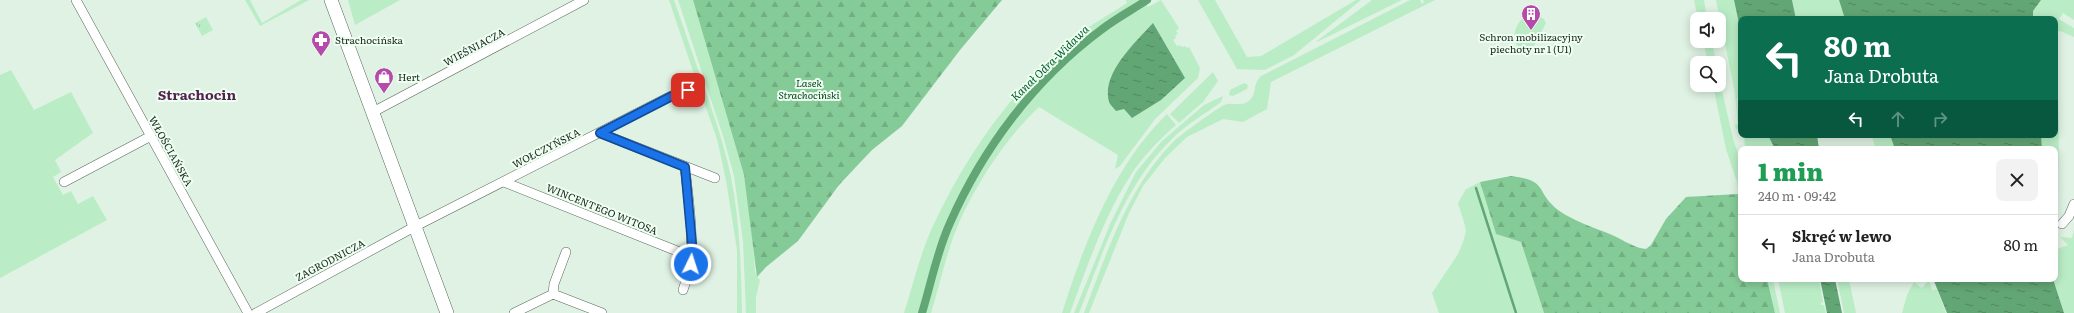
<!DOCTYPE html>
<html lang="pl">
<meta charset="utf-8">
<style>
:root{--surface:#fff;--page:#f2f2f2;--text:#222;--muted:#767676;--line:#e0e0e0}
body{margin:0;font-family:Literata,serif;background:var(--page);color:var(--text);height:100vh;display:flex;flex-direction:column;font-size:15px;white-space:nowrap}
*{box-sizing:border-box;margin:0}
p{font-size:13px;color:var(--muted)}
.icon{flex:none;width:22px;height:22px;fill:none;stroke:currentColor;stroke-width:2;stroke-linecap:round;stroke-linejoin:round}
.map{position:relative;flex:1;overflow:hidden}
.drawer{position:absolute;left:1738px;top:146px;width:320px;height:136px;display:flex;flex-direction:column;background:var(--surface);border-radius:8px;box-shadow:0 2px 10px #0003}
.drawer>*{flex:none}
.hud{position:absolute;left:1738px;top:16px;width:320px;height:122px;border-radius:8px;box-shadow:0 2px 10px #0003;background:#0b6e4f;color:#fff;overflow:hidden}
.buttons{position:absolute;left:1690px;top:12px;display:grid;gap:8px}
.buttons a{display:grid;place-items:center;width:36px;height:36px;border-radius:8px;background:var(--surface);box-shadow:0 2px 10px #0003;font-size:20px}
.pin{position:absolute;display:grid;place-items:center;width:34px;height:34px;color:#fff;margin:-17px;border-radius:8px;box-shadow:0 2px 6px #0006}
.me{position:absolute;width:44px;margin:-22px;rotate:4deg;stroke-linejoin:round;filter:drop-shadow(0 0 3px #0008)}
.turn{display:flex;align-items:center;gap:14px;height:84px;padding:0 20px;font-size:18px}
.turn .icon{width:52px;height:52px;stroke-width:2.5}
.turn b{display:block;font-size:28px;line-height:34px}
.lanes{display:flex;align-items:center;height:38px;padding:0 20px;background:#0003;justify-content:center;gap:20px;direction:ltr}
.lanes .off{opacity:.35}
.round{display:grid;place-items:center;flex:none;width:42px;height:42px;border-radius:8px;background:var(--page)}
.overview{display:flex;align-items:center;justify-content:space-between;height:68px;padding:0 20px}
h1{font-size:24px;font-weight:800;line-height:30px;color:#1e9e55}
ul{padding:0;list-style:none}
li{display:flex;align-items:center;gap:12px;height:60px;padding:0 20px;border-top:1px solid var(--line)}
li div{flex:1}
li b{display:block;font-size:15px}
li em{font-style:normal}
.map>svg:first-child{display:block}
</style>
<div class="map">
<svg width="2074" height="313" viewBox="0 0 2074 313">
<defs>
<pattern id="forest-firs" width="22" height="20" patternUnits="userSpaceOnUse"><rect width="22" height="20" fill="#85cb97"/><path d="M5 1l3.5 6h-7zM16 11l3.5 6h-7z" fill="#72ae82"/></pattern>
<pattern id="park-tufts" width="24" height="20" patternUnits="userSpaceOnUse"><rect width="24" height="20" fill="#baedc6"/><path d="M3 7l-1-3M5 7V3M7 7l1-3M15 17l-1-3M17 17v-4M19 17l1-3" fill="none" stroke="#9fcbaa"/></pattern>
<pattern id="water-ripples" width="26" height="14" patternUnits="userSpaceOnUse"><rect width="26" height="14" fill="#62a675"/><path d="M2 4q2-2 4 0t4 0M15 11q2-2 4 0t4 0" fill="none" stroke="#50875f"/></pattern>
</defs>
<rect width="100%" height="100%" fill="#dff2e3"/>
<!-- grass -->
<path fill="#baedc6" d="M245,0H250L262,23L301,0H309L260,26Z
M348,0H400L355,25Z
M669,0H674L700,75L695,77Z
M678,0H693L744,175L752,232L755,271L757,277L760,280L756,297V313H746L743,241L734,176L723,136Z
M1126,0H1144L1148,7L1161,0L1179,28L1176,31L1178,33L1175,36L1176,38L1173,40L1177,46L1179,45L1182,47L1185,46L1187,48L1189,47L1200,68L1198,78L1155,119L1120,166L1115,169L1118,155L1039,107C1008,136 982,175 963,214C948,244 941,281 931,313H904C913,285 920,254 933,226C965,157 1012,89 1071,40C1088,26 1109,15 1127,3Z
M1198,0H1215L1247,57L1261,56L1356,0H1361L1294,55L1265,70L1237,69Z
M1372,0H1402L1317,42V41Z
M1410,0H1420L1422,4L1424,2L1423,0H1435L1271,82L1267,109L1243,122L1223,119L1187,137L1165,158L1143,186L1129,213L1089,313H1084C1107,252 1128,187 1175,140C1182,134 1216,109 1224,105C1233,101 1241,108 1250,100C1257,93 1252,85 1261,76Z
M1694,0H1704L1707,19H1698Z
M1716,0H1734L1741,33V98H1737L1739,128L1736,129L1735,125L1738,124L1735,93Z
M1792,0H1839L1845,19H1796Z
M2041,0H2074V20L2063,13L2059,19L2074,28V37L2060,31H2055V19H2033V11Z
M1533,13L1544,19L1546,23L1530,53C1525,51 1518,48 1515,42C1511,32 1521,14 1533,13Z
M1703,41H1712L1716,63H1708Z
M2055,41L2059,126L2058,211L2055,212V149H2042L2041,135H2055Z
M11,70L34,110L71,92L93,133L55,160L61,172L53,177L63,195L71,191L78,204L93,196L107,220L0,278V75Z
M1213,72L1218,81L1203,102L1179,123L1170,114Z
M701,77C712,110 724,143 731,177C740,222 741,267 742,313H737V250L726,180L717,139L696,80Z
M1719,77L1733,139L1741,162V196L1738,194L1737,182L1726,149L1713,85H1719Z
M1244,83L1248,85L1247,89L1233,96L1229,95L1230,90Z
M1223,96L1221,102C1205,114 1185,125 1171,140C1123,187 1103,253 1079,313H1074L1111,222L1136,172L1162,141L1204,105Z
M1167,114L1176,125C1159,140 1141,158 1129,178C1104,217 1086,269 1070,313H1062C1084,244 1114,165 1167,114Z
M1744,135H1768L1775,149H1745Z
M1871,135H1890L1895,149H1876Z
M1480,182L1496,234L1521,242L1544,313H1439L1432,293L1458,254L1463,242L1466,231L1464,222L1458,203L1466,189Z
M2074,230V313H2064L2053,279H2055V250L2068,245L2060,237L2072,238Z
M1767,279H1773L1780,313H1775Z
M1778,279H1819L1823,302L1821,303V305H1824L1826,313H1785Z
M1837,279H1849L1856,313H1844Z
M1929,280L1932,290L1937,289L1946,313H1902L1907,295L1914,282L1922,288Z"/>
<!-- forest -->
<path fill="url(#forest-firs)" d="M693,0H1002L960,50L902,126L872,150L854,169L839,185L798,241L766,267L757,277L744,175Z
M1511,176C1550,181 1534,191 1558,210C1575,222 1593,227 1612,235C1621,239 1630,245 1640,248L1646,249L1651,245L1666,219L1686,197L1738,194L1741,196V279H1767L1775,313H1544L1521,242L1496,234L1480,182Z"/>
<!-- park -->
<path fill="url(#park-tufts)" d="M206,17L213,30L202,36L195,23Z"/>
<!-- water -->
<path fill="url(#water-ripples)" d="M1734,0H1792L1796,19H1741V33Z
M1839,0H2041L2033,11V19H1845Z
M1153,23L1185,78L1161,100L1132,118L1124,109L1116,111C1114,108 1110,105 1109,102C1101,73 1136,42 1153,23Z
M1768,135H1817L1819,149H1775Z
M1890,135H2041L2042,149H1895Z
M1820,279H1835L1842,313H1827Z
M1936,279H2053L2064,313H1947L1934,281Z"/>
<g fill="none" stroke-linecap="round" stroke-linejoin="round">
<!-- stream -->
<path stroke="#62a675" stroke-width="2.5" d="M1476,188L1516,313"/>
<!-- canal -->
<path stroke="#62a675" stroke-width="8" d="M922,313C931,284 937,251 950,223C983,148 1035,79 1101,30C1115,19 1132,10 1147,0"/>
<defs>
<path id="street" d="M76,0L248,313
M373,112L584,0
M600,133L715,178
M64,182L151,136
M504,182L677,251L692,255
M2062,224L2069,216L2074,204
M566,252L554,284L553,294L602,313
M683,290C698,250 689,209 685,167
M256,313L414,227L671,96L688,89
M514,313L553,294"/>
<path id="secondary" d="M331,0L447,313"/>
</defs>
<!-- street casing -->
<use href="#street" stroke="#59695d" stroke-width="10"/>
<!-- secondary casing -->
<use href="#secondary" stroke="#59695d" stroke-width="14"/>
<!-- street -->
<use href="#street" stroke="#fff" stroke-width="9"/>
<!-- secondary -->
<use href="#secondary" stroke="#fff" stroke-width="13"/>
</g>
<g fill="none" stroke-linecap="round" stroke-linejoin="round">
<defs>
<path id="route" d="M688,90L672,96L600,133L685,167L692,244L691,264"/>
</defs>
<!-- route casing -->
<use href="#route" stroke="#114b97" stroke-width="10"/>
<!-- route -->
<use href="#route" stroke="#1a73e8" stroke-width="7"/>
</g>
<!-- icons -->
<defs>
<symbol id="building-pin" viewBox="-11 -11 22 30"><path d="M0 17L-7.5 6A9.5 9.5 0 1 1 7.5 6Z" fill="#b64aab" stroke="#edfff0"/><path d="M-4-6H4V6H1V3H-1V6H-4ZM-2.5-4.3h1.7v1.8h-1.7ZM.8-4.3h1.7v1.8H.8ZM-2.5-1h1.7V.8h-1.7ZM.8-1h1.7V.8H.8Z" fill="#fff"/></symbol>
<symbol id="pharmacy-pin" viewBox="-11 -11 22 30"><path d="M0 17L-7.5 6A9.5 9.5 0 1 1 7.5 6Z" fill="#b64aab" stroke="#edfff0"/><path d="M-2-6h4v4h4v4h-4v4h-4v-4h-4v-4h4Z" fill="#fff"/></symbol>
<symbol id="shop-pin" viewBox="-11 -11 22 30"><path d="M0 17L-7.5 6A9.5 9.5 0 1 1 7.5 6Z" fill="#b64aab" stroke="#edfff0"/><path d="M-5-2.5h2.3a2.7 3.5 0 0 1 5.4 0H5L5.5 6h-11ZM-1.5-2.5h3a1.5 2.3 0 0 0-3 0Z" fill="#fff"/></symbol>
</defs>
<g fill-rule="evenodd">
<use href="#building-pin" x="1520" y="3" width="22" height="30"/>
<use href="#pharmacy-pin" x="310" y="29" width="22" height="30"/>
<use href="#shop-pin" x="373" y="66" width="22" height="30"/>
</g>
<g text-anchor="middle" stroke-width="4" stroke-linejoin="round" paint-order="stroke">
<!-- poi labels -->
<g font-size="10" fill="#1b211c" stroke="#edfff0" text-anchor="start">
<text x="1531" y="41" text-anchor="middle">Schron mobilizacyjny<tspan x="1531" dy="12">piechoty nr 1 (U1)</tspan></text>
<text x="335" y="44">Strachocińska</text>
<text x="398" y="81">Hert</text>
</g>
<!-- street labels -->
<g font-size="10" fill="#1b211c" stroke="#edfff0">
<text transform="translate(474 47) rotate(-28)" y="4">WIEŚNIACZA</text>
<text transform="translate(546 148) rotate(-27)" y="4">WOŁCZYŃSKA</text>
<text transform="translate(171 151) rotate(61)" y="4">WŁOŚCIAŃSKA</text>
<text transform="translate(602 209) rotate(22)" y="4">WINCENTEGO WITOSA</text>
<text transform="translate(330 260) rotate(-28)" y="4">ZAGRODNICZA</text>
</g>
<!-- park labels -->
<g font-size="10" font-style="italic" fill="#003717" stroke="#edfff0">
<text x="809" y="87">Lasek<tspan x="809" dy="12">Strachociński</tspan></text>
</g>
<!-- water labels -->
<g font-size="11" font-style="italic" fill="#055a2b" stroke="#edfff0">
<text transform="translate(1050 63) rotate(-44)" y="4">Kanał Odra-Widawa</text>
</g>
<!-- district labels -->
<g font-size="14" font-weight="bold" fill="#552250" stroke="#edfff0">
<text x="197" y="100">Strachocin</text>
</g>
</g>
</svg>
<div class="buttons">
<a><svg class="icon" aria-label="sound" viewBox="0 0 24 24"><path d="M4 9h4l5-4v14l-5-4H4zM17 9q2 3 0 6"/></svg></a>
<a><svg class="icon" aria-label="search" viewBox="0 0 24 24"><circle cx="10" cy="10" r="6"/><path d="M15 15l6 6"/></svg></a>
</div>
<div class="pin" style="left:688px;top:90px;background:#d93025"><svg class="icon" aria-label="arrive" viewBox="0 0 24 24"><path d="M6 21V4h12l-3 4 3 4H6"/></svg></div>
<svg class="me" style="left:691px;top:264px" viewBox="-20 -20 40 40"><circle r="17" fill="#1a73e8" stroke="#fff" stroke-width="3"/><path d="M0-11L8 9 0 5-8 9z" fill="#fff"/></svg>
<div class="hud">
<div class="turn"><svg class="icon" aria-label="left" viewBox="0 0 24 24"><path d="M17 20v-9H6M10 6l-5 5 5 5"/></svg><div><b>80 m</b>Jana Drobuta</div></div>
<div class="lanes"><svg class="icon" aria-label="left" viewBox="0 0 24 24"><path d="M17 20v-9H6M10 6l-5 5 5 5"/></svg><svg class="icon off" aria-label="ahead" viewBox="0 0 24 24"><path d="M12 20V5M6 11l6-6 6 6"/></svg><svg class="icon off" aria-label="right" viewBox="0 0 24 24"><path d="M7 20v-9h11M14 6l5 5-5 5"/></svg></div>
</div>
<section class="drawer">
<div class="overview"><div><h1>1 min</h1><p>240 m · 09:42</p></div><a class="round"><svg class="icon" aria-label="close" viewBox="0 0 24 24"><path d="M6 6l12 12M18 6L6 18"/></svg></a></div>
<ul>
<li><svg class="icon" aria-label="left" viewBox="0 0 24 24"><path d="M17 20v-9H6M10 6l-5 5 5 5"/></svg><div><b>Skręć w lewo</b><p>Jana Drobuta</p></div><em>80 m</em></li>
</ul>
</section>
</div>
